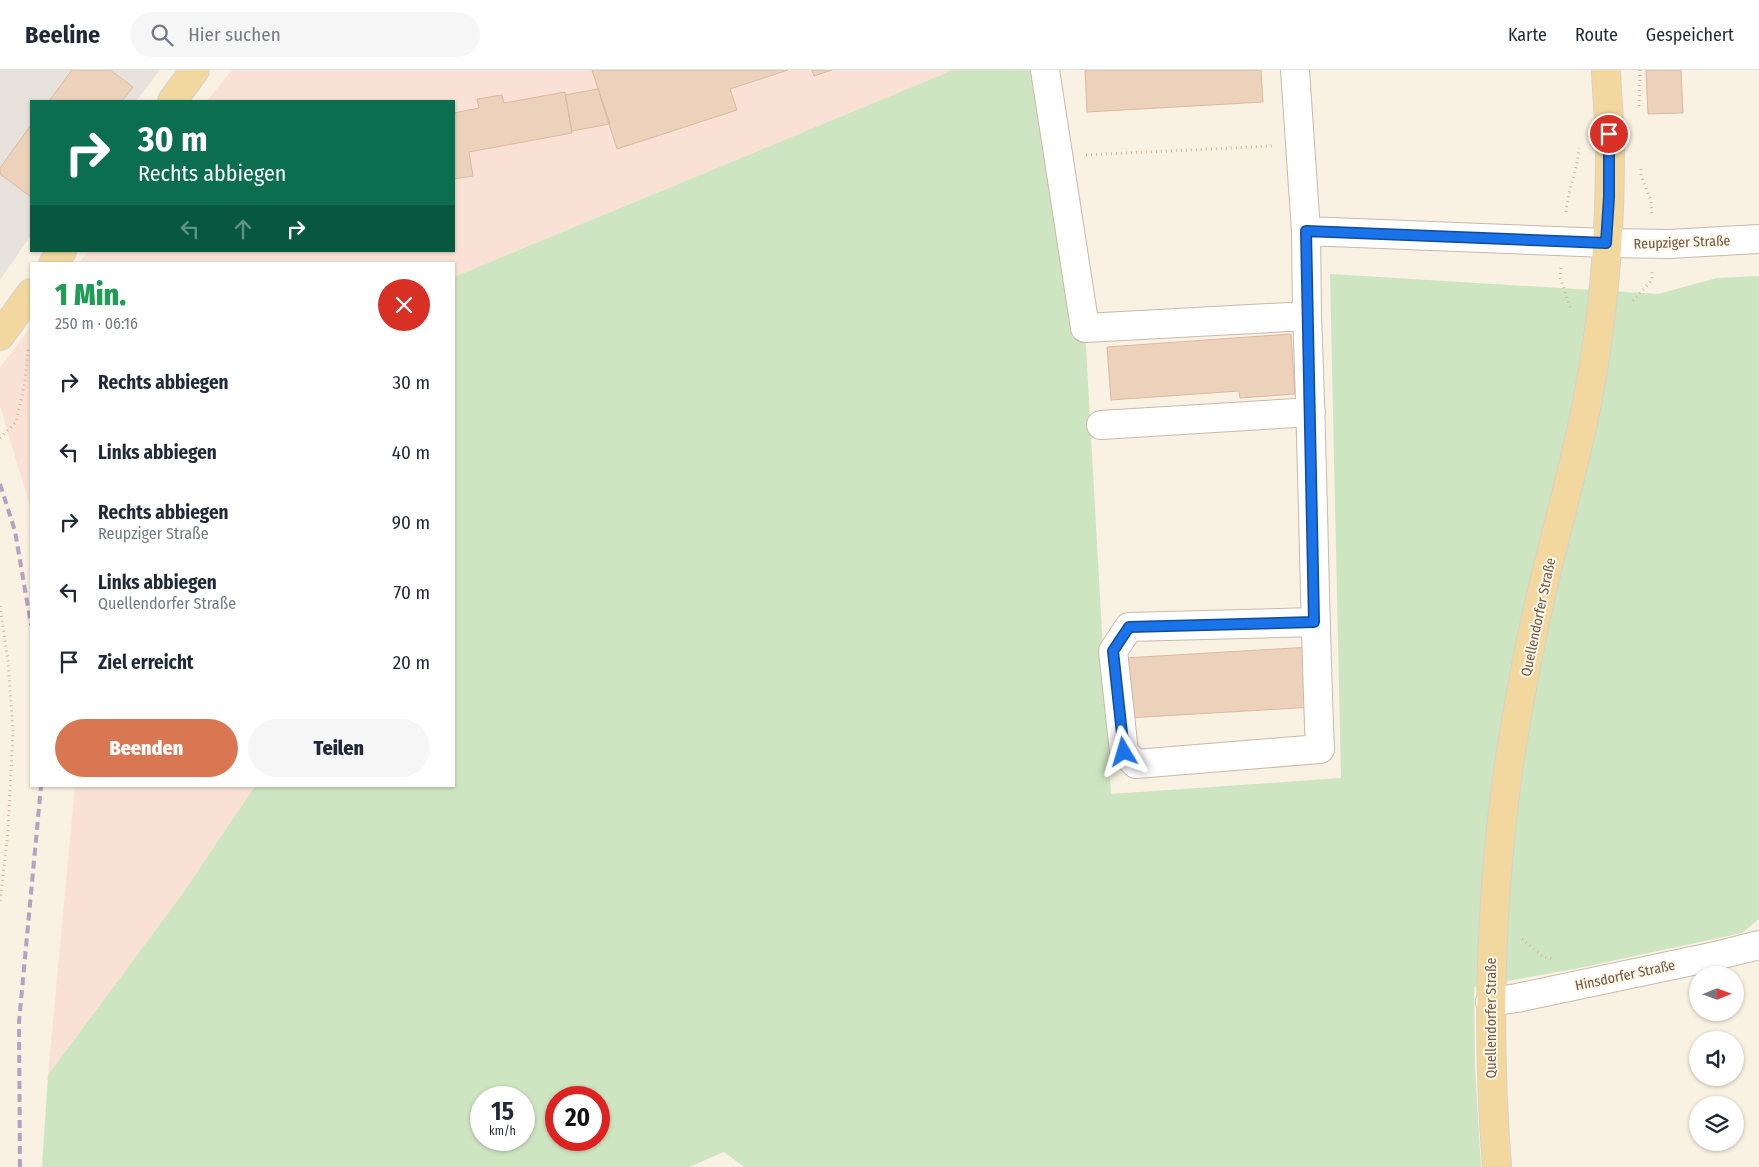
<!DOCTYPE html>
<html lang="de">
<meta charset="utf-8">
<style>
:root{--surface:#fff;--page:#f6f6f7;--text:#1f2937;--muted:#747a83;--line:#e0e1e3;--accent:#d87751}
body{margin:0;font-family:"Fira Sans Condensed",sans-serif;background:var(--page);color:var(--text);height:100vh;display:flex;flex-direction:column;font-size:19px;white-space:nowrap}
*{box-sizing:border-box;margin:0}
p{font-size:16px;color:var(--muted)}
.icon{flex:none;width:28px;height:28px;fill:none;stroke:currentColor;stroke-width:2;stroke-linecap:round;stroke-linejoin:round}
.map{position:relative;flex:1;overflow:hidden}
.drawer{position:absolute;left:30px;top:192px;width:425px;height:525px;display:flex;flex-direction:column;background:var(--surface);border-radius:0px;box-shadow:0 1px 4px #0004}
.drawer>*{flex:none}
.guide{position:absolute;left:30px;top:30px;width:425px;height:152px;border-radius:0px;box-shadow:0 1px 4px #0004;background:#0b6e4f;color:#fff;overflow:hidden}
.needle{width:32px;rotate:89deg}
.buttons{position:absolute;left:1689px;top:896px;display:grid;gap:10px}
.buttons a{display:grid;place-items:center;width:55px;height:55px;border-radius:50%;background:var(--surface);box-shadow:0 1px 4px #0004;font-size:25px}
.speed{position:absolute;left:470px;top:1016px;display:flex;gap:10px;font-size:25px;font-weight:700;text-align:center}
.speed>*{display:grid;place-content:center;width:65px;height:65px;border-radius:50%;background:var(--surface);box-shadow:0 1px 4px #0004;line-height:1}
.speed small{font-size:12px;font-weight:400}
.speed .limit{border:8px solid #d22;background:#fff;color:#111}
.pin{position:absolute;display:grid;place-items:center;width:42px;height:42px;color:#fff;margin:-21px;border:2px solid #fff;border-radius:50%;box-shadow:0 1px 5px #0007}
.me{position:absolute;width:55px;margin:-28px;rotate:353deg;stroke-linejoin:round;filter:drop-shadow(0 0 4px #0008)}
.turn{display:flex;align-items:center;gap:18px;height:105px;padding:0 25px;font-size:22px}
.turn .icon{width:65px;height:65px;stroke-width:2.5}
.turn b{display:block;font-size:35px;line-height:42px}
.lanes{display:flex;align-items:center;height:48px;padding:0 25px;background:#0003;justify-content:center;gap:25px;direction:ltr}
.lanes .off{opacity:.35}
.round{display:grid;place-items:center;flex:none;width:52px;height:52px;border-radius:26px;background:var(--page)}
.head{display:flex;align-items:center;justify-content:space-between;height:85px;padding:0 25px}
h1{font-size:30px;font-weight:800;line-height:38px;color:#1e9e55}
.primary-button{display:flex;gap:10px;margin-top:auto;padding:10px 25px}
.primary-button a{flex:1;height:58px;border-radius:30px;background:var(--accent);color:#fff;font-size:20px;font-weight:800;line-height:58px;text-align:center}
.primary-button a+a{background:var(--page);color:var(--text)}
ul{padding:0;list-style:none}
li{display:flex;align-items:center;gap:15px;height:70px;padding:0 25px}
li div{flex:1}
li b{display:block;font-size:19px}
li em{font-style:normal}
header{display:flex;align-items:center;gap:30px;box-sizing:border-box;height:70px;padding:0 25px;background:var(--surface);border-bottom:1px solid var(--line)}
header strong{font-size:24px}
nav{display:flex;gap:28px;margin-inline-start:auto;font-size:18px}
.search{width:350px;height:45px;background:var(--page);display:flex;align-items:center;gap:12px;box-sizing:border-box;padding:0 18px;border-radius:28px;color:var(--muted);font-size:19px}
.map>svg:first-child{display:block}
</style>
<header>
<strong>Beeline</strong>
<div class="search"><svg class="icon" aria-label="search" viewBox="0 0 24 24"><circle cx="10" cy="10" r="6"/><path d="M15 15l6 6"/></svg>Hier suchen</div>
<nav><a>Karte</a><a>Route</a><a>Gespeichert</a></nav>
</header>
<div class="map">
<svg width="1759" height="1097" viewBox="0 0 1759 1097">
<rect width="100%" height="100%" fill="#f9f1e1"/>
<!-- commercial -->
<path fill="#f9e2d5" d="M232,0H953L454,207V194H78L88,181H454V31H207Z
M31,256V440L0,336V298Z
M75,716H255L183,823L48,1005Z"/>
<!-- industrial -->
<path fill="#e8e2dc" d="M0,0H160L136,31H31V165L0,210Z"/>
<!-- green -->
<path fill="#cee5c1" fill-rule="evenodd" d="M953,0H1045L1085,258L1111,724L1341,708L1330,204L1658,224L1717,208L1759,206V849L1742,863L1574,899L1474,917L1475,997L1481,1097H744L724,1082L689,1097H42L48,1005L183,823L255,716H454V207ZM481,1028H524V1070H481ZM556,1028H599V1070H556Z"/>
<!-- building -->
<path fill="#ecd1bb" stroke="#dcb99e" d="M72,0H110L133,17L122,31H49Z
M592,0H788L730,19L737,40L617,79Z
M812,0H832L814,6Z
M1085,0H1261L1263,32L1087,42Z
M1646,0H1681L1683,43L1648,44Z
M598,19L610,54L572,61L565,25Z
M565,22L572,63L469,82L473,106L454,109V43L479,38L477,29L502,25L504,33Z
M31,55V127L0,104V98Z
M1291,264L1295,324L1240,328L1239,321L1111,330L1107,277Z
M1311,577L1314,637L1127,648L1124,588Z"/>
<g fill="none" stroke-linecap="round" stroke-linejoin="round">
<defs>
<path id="minor" d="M1045,0L1085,258L1307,246L1306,161L1295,0
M1306,161L1606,173L1669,174L1759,169
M1307,246C1313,391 1314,535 1320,679L1136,694L1124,682L1113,581L1129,557L1314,552
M1101,355L1311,342
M1490,932L1517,928L1711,887L1759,875"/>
<path id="major" d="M172,31L195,0
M53,194L62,181
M0,266L31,223
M1497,1097C1486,956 1490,821 1511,681C1521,620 1532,560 1547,500C1563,434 1582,368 1593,300C1605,229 1610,155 1610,83C1610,56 1607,28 1606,0"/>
</defs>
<!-- minor casing -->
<use href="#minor" stroke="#c8b9aa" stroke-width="30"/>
<!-- major casing -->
<use href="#major" stroke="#d6d1cd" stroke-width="30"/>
<!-- path -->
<path stroke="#d0b59f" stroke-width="3" stroke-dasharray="1 4" stroke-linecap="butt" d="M1639,36L1640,0
M1086,85L1272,76
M1641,99V105L1651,131L1652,146
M1566,142C1568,120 1577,101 1579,78
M1561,198L1560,207L1571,240
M1633,231L1652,210V202
M0,368L16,352L25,312L28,279
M0,536L8,591L13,660L8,761L0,831
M1522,869L1543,887L1554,889"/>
<!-- minor -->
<use href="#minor" stroke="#fff" stroke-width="28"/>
<!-- major -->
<use href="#major" stroke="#f2d89f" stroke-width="28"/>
<!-- rail -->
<path stroke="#b4a2c0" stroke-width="4" stroke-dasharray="8 5" stroke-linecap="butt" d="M0,414L15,461L31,555
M20,1097L19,952L41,716"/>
</g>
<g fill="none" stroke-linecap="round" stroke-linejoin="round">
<defs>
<path id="route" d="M1124,682L1113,581L1129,557L1314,552L1306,161L1606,173L1609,127V64"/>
</defs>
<!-- route casing -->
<use href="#route" stroke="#114b97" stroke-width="12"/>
<!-- route -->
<use href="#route" stroke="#1a73e8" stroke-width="9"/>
</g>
<g text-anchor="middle" stroke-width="4" stroke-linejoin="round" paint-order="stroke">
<!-- street labels -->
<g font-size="14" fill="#6d594b" stroke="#fdf5e6">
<text transform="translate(1682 172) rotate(-2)" y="5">Reupziger Straße</text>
<text transform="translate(1538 547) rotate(-78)" y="5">Quellendorfer Straße</text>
<text transform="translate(1625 905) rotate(-12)" y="5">Hinsdorfer Straße</text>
<text transform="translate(1491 948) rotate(-90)" y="5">Quellendorfer Straße</text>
</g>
</g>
</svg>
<div class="buttons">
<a><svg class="needle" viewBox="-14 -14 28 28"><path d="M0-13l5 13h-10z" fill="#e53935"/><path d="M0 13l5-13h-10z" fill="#747a83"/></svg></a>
<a><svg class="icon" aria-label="sound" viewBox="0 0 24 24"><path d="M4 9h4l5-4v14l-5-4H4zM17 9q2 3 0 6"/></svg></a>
<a><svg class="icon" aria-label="layers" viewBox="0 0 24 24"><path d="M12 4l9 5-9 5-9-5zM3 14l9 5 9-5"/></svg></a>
</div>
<div class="speed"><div>15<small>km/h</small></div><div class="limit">20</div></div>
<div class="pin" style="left:1609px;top:64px;background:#d93025"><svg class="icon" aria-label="arrive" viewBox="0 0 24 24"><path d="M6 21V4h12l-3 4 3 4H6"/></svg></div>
<svg class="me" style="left:1124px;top:682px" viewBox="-20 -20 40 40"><path d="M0-17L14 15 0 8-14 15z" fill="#1a73e8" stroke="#fff" stroke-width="4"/></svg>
<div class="guide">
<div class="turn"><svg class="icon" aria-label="right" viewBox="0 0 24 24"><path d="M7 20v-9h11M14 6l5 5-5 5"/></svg><div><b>30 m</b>Rechts abbiegen</div></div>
<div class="lanes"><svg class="icon off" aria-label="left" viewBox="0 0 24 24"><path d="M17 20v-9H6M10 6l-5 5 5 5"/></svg><svg class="icon off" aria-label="ahead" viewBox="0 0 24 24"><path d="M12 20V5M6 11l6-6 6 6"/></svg><svg class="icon" aria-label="right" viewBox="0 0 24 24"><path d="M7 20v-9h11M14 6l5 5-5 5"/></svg></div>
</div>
<section class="drawer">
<div class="head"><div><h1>1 Min.</h1><p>250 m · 06:16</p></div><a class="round" style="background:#d93025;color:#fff"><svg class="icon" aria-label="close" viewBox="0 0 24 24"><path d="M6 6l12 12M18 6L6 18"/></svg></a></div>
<ul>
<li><svg class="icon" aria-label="right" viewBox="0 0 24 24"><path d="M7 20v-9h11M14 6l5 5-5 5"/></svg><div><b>Rechts abbiegen</b></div><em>30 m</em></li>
<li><svg class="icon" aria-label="left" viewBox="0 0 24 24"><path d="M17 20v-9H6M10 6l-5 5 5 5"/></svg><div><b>Links abbiegen</b></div><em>40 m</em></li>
<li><svg class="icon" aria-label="right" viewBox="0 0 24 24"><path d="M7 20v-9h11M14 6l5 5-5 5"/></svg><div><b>Rechts abbiegen</b><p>Reupziger Straße</p></div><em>90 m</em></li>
<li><svg class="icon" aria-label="left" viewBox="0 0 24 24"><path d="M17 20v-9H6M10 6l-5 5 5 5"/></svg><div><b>Links abbiegen</b><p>Quellendorfer Straße</p></div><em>70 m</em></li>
<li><svg class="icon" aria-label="arrive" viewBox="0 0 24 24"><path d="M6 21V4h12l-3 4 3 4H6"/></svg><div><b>Ziel erreicht</b></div><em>20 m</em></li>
</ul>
<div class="primary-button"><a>Beenden</a><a>Teilen</a></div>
</section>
</div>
